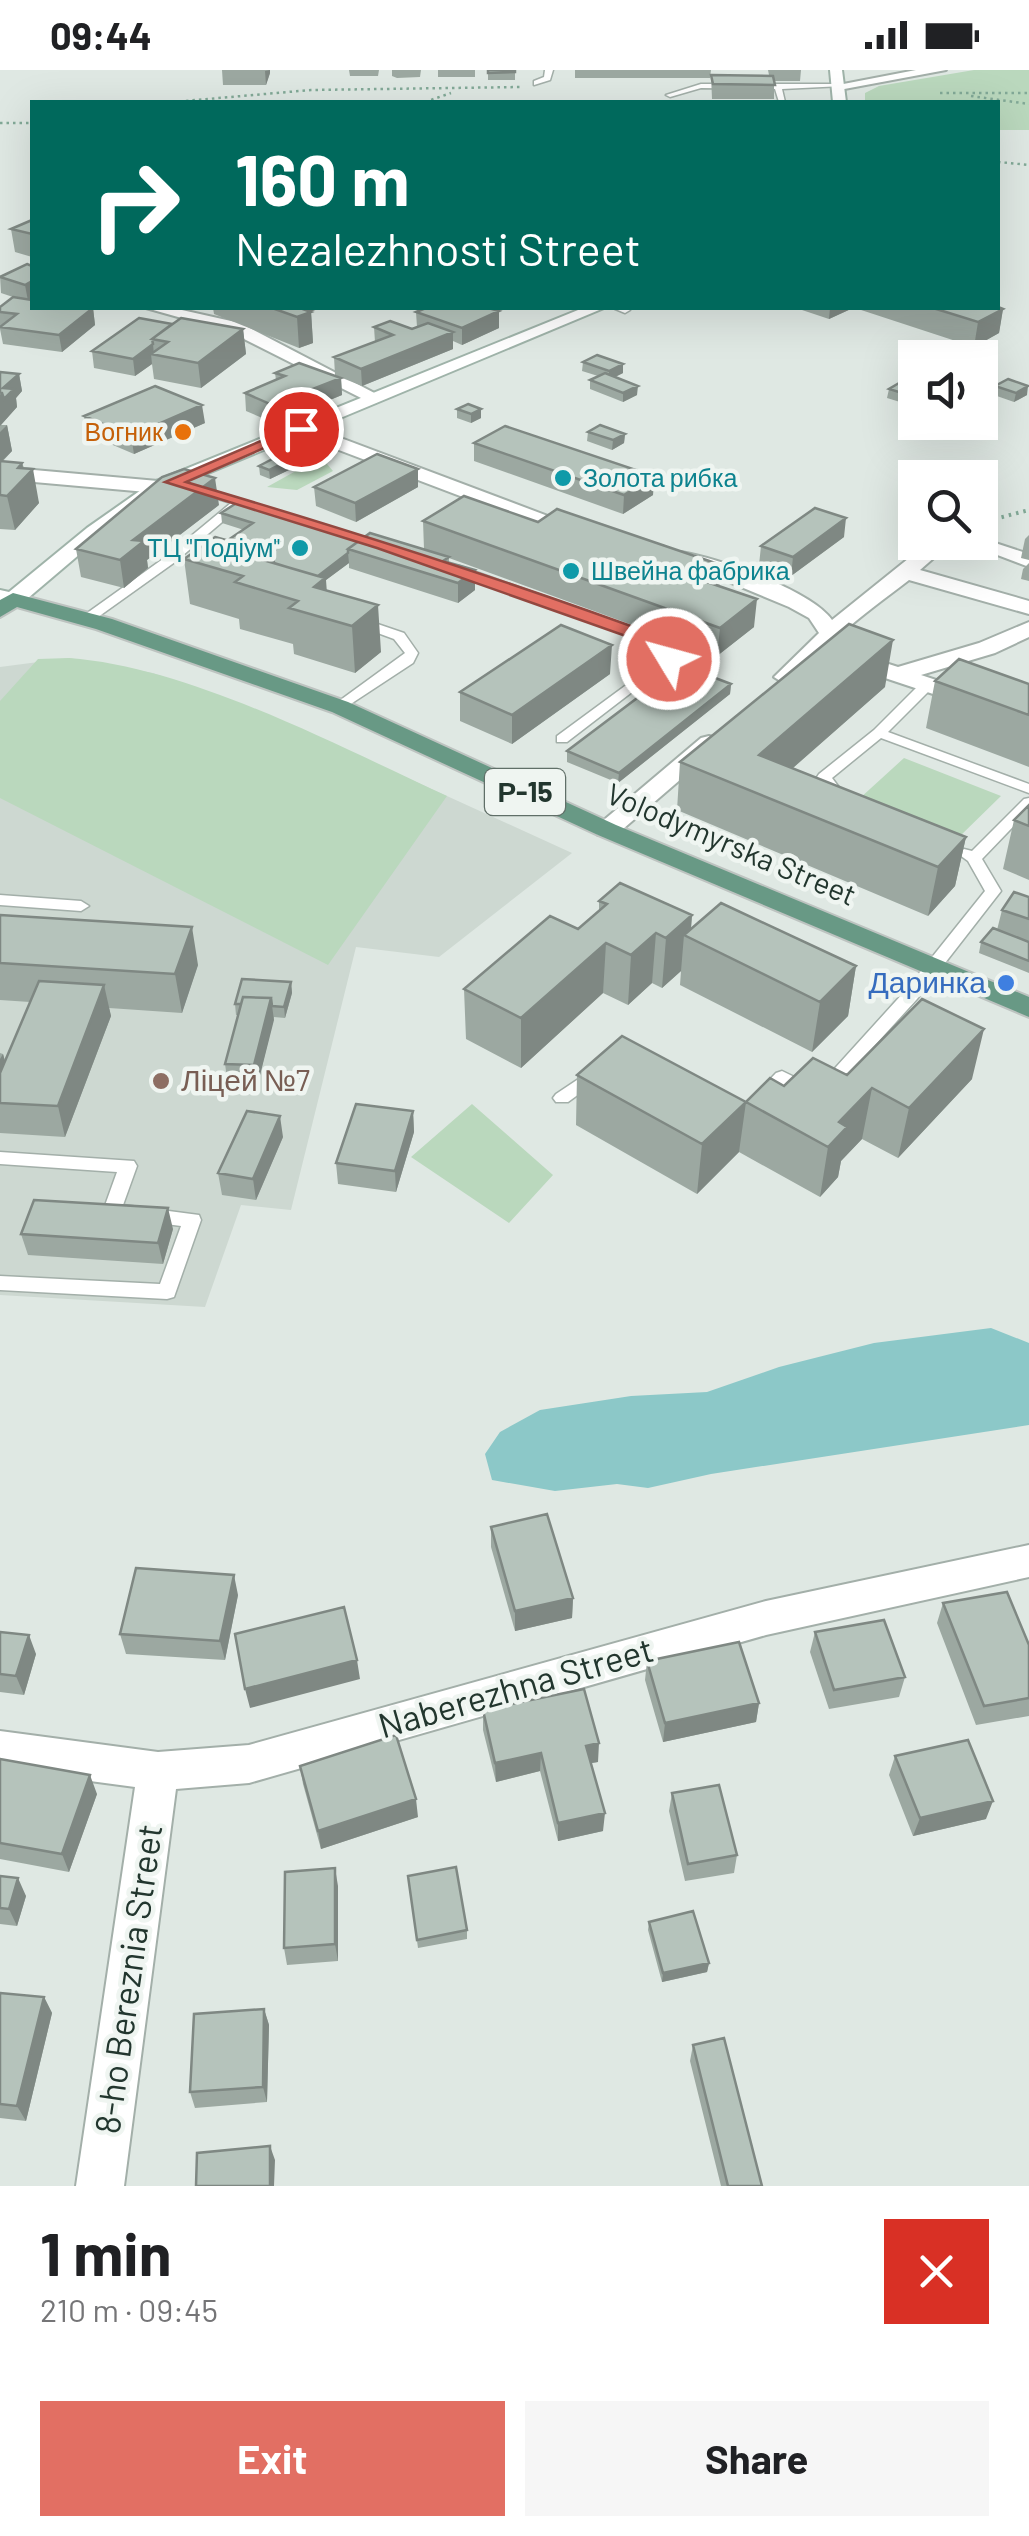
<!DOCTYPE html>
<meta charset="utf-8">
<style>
:root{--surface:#fff;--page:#f6f6f6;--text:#202124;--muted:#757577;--accent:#e26f63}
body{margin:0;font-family:Barlow,sans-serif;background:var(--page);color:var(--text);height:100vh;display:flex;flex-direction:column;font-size:38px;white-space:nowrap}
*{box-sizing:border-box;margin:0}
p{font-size:32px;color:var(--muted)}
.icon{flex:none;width:55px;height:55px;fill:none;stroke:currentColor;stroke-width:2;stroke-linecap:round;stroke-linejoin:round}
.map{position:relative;height:2116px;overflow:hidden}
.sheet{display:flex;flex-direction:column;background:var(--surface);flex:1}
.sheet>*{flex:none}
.guide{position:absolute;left:30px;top:30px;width:970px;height:210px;border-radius:0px;box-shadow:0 10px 40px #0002;background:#00695c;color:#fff;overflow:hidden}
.tools{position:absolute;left:898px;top:270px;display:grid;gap:20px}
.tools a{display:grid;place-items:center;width:100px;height:100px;border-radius:0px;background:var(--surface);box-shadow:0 10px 40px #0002;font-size:50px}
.pin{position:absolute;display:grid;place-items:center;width:85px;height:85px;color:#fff;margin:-42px;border:5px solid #fff;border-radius:50%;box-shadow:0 2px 10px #0007}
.me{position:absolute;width:110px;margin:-55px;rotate:307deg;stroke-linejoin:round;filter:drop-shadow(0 0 8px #0008)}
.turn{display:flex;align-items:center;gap:35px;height:210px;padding:0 40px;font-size:45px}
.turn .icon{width:130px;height:130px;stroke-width:2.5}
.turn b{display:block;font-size:70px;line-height:85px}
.round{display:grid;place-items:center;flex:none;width:105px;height:105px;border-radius:0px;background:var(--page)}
.head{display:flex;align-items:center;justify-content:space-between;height:170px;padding:0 40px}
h1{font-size:60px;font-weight:700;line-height:75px}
.action{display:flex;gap:20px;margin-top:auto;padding:20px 40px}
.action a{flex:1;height:115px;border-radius:0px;background:var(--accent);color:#fff;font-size:40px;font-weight:700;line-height:115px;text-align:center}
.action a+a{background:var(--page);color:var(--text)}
.status{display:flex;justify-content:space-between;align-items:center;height:70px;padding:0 50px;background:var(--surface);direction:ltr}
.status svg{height:28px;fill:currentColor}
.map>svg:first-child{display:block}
</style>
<div class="status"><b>09:44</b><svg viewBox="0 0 49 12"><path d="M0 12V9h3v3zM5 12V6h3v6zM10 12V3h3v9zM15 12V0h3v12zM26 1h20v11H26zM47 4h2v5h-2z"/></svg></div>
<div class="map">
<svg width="1029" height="2116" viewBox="0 0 1029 2116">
<rect width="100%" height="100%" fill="#dfe8e3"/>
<!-- built -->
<path fill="#cdd8d1" d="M69,588L153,603L278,649L572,783L439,887L356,877L291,1140L241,1135L205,1237L0,1225V597Z"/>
<!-- green -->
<path fill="#bad8bd" d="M974,0H1029V60H998V32H865V23L879,16Z
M321,387L333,401L297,420L267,417Z
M69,588C190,597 336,675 447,726L328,895L0,728V631L38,589Z
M904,688L1001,726L957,769L859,729Z
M472,1034L553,1105L509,1153L411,1087Z"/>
<!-- water -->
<path fill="#8cc8c8" d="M991,1258L1029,1273V1355L711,1404L648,1418L617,1414L555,1421L492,1410L485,1384L500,1362L540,1340L631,1326L707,1322L779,1297L874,1273Z"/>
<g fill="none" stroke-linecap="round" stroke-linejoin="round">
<defs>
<path id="service" d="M545,0H553L550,10L534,15V11L544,7Z
M701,14H839L843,16L782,19L785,32H779L775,19L701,18L670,27L666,25Z
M613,238H627L630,240L625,243Z
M197,416L360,466L350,468L241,436L175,492L91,552H83V546L167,486L231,433L193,421L191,419Z
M451,496H459L668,570L675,579V589L567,672H557V666L663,588V580L658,576L451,502Z
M360,548L404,563L418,583L413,593L340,641L333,637L335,634L405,583L394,569L356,555L354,552Z
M927,611L934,615L932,618L888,662L1029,714V723L881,668L832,708L847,728L845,731H835L817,707L819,704L874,660L922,612Z
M1029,728V740L982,789L1001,821L917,929L825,1030H813L784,1015L767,1033H755L752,1029L755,1025L776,1003L782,1001L817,1018L905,921L985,821L968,791L957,783L964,779L972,781L1024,729Z
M0,825L81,831L89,836L81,841L0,835Z
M595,998L603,1004L601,1008L568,1032H556L553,1028L556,1024Z
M0,1082L134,1091L137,1096L123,1135L199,1145L201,1150L174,1227L167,1229L0,1220V1206L160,1214L181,1156L106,1146L103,1141L117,1102L0,1094Z"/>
<path id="minor" d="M146,238H173L240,253L384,328L375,333L369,332L228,261Z
M301,353L585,460L588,464L585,468H571L294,363L292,359Z
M0,397L158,411L168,417L158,423L0,409Z
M980,468L1029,484V497L963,472H980Z
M929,472H952L920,500L1029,531V544L909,510C886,528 860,546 839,566C823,582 808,608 785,614L774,607L819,563L809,548L789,537L671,488L681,482C718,488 811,520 832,550Z
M1029,552V567L995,583L921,605L1029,641V656L843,594L840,589L851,582L898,597L979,573Z
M709,666L717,668L721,673L717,678L616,765H598L594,760L598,755L701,668Z
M1029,1475V1507L766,1565L249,1713L176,1719L124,2116H76L135,1717L0,1699V1661L158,1682L249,1675L766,1531Z"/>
<path id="tertiary" d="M916,0H946L839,20L833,16Z"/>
<path id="secondary" d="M830,0H842L846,32H833Z
M583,238H604L165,421L101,466L21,534L0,532V520L9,522L87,458L151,413Z"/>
<path id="primary" d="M13,523L112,549L348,632L616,755L1029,927V947L598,765L332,642L96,559L17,537L0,547V530Z"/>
</defs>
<!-- service casing -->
<use href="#service" stroke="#a3afa9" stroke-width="3"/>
<!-- minor casing -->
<use href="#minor" stroke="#a3afa9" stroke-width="4"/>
<!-- tertiary casing -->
<use href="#tertiary" stroke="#a3afa9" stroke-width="4"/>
<!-- secondary casing -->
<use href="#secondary" stroke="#9fb3a9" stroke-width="4"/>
<!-- primary casing -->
<use href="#primary" stroke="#bdc3c0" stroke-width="4"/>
<!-- path-far1 -->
<path stroke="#82a997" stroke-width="2.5" stroke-dasharray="2.5 4" stroke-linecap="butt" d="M940,23H1029
M971,26L1029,34
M173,32L311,20L521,17
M425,32L451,23
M0,53H32
M998,92L1029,95"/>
<!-- path -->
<path stroke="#82a997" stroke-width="4" stroke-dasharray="2.5 5" stroke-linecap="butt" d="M987,451L1029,440"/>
<!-- service -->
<use href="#service" fill="#fff" fill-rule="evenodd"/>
<!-- minor -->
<use href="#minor" fill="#fff" fill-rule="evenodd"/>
<!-- tertiary -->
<use href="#tertiary" fill="#fff" fill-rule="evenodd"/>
<!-- secondary -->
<use href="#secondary" fill="#fff" fill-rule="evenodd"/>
<!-- primary -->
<use href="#primary" fill="#689985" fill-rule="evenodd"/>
</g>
<!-- wall -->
<path fill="#9ca8a1" d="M222,0H270V3L266,15H223Z
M349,0H379L378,6H350Z
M392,0H421L420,7L397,8L392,6Z
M438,0H475V7H438Z
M515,0V10H488V3Z
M575,0H711L710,8H575Z
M768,0H801L800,11H774V29H712L711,5H769Z
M32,150V187L15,182L11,159Z
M27,194L32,229L93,238L95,255L62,282L3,274L0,259V237L16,228L1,223L0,206Z
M998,237L1003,239L999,263L974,277L855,238Z
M213,238H321L311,241L313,273L299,278L214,244Z
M796,238H853L829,249Z
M499,241V258L462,275L453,271V279L362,316L335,305L334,287L375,272L374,257L412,259L417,257L416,242Z
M172,254L243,259L246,284L201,318L154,309L152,294L135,306L94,298L92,281Z
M583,292L623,303L615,307L637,325L623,332L590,319V310L598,306L582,301Z
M0,302L19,304L22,321L16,328L17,337L1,355H7L12,381L3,391L22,393L39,433L15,460L0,459Z
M275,303L341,308L342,325L274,353L246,341L245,323L276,310Z
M995,316L1027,325L1014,332L994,325Z
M915,318V335L913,336L887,328L889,319Z
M457,339H481V348L471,353L457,348Z
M84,346L205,353L134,384L87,364Z
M588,362L625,364L624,373L612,380L587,371Z
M474,373L654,406L653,425L623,444L474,391Z
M289,381L312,387L298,394L291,391V399L270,409L260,405L259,396L290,389Z
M418,399V417L356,452L316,436L314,417Z
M219,435L147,490L148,498L124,518L81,507L76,479Z
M221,443L363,468L440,484L424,479L423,451L538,452L721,495L719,516L754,557L717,586L449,488V493L475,500V520L458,533L349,498V493L326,510V520L381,582L355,603L294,584L293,574L240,559L239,549L190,534L184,489L232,472L231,468L244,460L222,453Z
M1029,465V490L1021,488L1025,469Z
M844,467L791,506L759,495L761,476Z
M1029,493V511L1021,509L1023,499Z
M610,604L512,674L460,651V622Z
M935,611L1029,614V697L926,658Z
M731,614L730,624L618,713L567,692V681Z
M885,617L793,698L966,767L955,816L928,846L677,740L680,692Z
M1029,735V810L1003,799L1014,750Z
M1029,827V903L979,883L981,872L997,860L1002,840Z
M599,831L692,845L691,860L856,896L848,946L812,982L680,915L681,901L662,918L652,913L628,935L603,923L521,998L466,969L464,919L578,859L599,842Z
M0,845L198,895L182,943L109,938L111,946L65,1067L0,1063V983L3,984L5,991L30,932L0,930Z
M291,912L292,923L285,948L274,947L257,1017L228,1015L225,994L238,945H236L235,934Z
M577,1005L746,1032L784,1016L847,1005L972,1009L898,1088L862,1069L841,1091L838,1107L820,1127L739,1082L697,1124L576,1055Z
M413,1041L414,1062L396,1122L338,1114L336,1093Z
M283,1067L256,1130L222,1125L218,1103Z
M173,1159L163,1194L28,1185L21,1164Z
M491,1457L573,1528L572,1548L515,1561L491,1477Z
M238,1525L225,1590L126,1584L120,1564Z
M943,1533L1029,1575V1646L976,1655L937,1553Z
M0,1562L36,1584L24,1625L0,1622Z
M815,1562L905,1607L899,1627L829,1639L810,1582Z
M647,1591L759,1633L756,1652L663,1672L645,1610Z
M483,1640L598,1692L591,1693L603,1761L558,1771L540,1701L496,1712L483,1660Z
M895,1686L986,1749L913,1766L889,1705Z
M0,1689L97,1724L69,1802L0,1789Z
M300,1696L418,1747L321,1779L303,1714Z
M672,1723L737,1785L734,1803L685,1811L669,1741Z
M0,1806L26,1826L17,1856L0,1854Z
M408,1806L467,1860V1869L418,1878Z
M338,1816V1891L287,1895L284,1878Z
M649,1852L709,1893L707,1902L662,1912L648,1860Z
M0,1923L44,1927L52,1943L26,2051L0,2048Z
M264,1939L269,1955L267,2032L195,2038L190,2022Z
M693,1975L762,2116H721L690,1991Z"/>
<!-- shaded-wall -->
<path fill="#7f8883" d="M270,0V3L266,15L265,1Z
M32,211V229L28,231L25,215Z
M93,238L95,255L62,282L59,265Z
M272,238H321L296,247Z
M830,238H853L829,249Z
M1003,239L999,263L974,277L978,252Z
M499,241V258L462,275V258Z
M311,242L313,273L299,278L297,247Z
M243,259L246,284L201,318L198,293Z
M453,262V279L362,316L361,299Z
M153,274L154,285L151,284L152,294L135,306L133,289Z
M623,294V303L609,310V301Z
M19,304L22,321L16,328L17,337L0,356V325L3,318Z
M341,308L342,325L274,353L272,335Z
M638,316L637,325L623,332V323Z
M1028,316L1027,325L1014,332L1016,323Z
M202,335L205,353L134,384L131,366Z
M481,339V348L471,353V344Z
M7,355L12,381L0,393V362Z
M625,364L624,373L612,380L613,370Z
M311,378L312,387L298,394V384Z
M291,389V399L270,409L269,400Z
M22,393L25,407L33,399L39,433L15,460L7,426L18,398Z
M418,399V417L356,452L355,433Z
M654,406L653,425L623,444L624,425Z
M215,408L219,435L147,490L148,498L124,518L120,490L133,470Z
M846,448L844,467L791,506L793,487Z
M348,483L349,493L326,510L329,550L314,517L317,506Z
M721,495L719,523L701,510Z
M475,500V520L458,533V513Z
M757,529L754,557L717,586L720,558Z
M378,535L381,582L355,603L352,556Z
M893,570L885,617L762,725L759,685Z
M612,575L610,604L512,674V645Z
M731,614L730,624L618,713L619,703Z
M966,767L955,816L928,846L938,797Z
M692,845L690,868L684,865L681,901L662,918L666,868Z
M192,857L198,895L182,943L175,904Z
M656,863L652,913L628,935L631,885Z
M606,873L603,923L521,998V948Z
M856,896L848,946L812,982L820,932Z
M291,912L292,923L285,948L284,937Z
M104,915L111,946L65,1067L58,1036Z
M271,928L274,950L257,1017L254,995Z
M984,959L972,1009L898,1088L909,1038Z
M3,984L11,1014L0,1033V989Z
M872,1018L862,1069L841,1091L838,1107L820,1127L828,1077L839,1052Z
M746,1032L739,1082L697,1124L702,1074Z
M413,1041L414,1062L396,1122L395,1101Z
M280,1046L283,1067L256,1130L253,1109Z
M168,1138L173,1159L163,1194L158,1173Z
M234,1505L238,1525L225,1590L220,1571Z
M573,1528L572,1548L515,1561V1541Z
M29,1565L36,1584L24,1625L16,1606Z
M357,1590L360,1609L250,1638L245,1619Z
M759,1633L756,1652L663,1672L665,1653Z
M599,1673L598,1692L585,1694L586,1676Z
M541,1683L540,1701L496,1712L495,1693Z
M90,1705L97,1724L69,1802L62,1784Z
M416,1729L418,1747L321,1779L318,1761Z
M993,1731L986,1749L913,1766L920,1748Z
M605,1743L603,1761L558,1771V1753Z
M335,1798L338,1816V1891L335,1874Z
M18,1808L26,1826L17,1856L9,1839Z
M709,1893L707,1902L662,1912L663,1903Z
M44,1927L52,1943L26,2051L17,2036Z
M264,1939L269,1955L267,2032L263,2017Z
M270,2076L275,2090L274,2116H270Z"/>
<!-- building -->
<path fill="#b5c3bb" stroke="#7f8883" stroke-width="2.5" d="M488,0H515V2L488,3Z
M711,5L773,6L775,15L713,14Z
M32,150V164L11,159Z
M27,194L32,196V211L25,215L0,207Z
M13,227L32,230V238H93L59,265L0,257L17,244L0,242V237Z
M998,237L1003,239L978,252L933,238Z
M272,238H300L311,242L297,247Z
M426,238H488L499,241L462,258L416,242Z
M139,248L172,254L152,269L153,274L133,289L92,281Z
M181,248L243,259L198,293L151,284L168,272L152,269Z
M390,251L412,259L428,253L453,262L361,299L334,287L393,265L374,257Z
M597,285L623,294L609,301L583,292Z
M299,293L341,308L272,335L245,323L285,306L275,303Z
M0,302L19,304L3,318L14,319L4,329L2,323L0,322Z
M605,303L638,316L623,323L590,310Z
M1008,309L1028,316L1016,323L995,316Z
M899,313L915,318V327L889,319Z
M155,316L202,335L131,366L84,346Z
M468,334L481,339L471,344L457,339Z
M600,355L625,364L613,370L588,362Z
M505,356L654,406L624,425L474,373Z
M303,374L311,378L298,384L289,381Z
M377,384L418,399L355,433L314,417Z
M280,385L291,389L269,400L259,396Z
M0,391L22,393L18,398L33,399L7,426L0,425Z
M184,399L215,408L133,470L144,471L120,490L76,479L162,407Z
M464,426L538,452L557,439L721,495L701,510L757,529L720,558L423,451Z
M238,432L363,468L348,479V483L318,506L287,497L274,493L273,483H271L274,481L231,468L253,453L221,443Z
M815,438L846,448L793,487L761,476Z
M370,463L449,487L443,491L475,500L458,513L348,479Z
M215,467L273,483L263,490L325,508L314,517L378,535L352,556L289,538L298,531L235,512L243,506L184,489Z
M849,554L893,570L759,685L966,767L938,797L680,692Z
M561,555L612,575L512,645L460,622Z
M959,589L1029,614V645L935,611Z
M681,595L731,614L619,703L567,681Z
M1029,735V756L1014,750Z
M620,813L692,845L666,868L656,863L631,885L606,873L521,948L464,919L550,846L578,859L607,834L599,831Z
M1014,822L1029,827V849L1002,840Z
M721,833L856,896L820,932L684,865Z
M0,845L192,857L175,904L0,893Z
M993,858L1029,872V891L981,872Z
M242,909L291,912L284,937L272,936L271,928L243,927L241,934H235Z
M39,911L104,915L58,1036L0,1033V1003Z
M243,927L271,928L254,995L225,994Z
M922,929L984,959L909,1038L872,1018L839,1052L847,1057L828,1077L746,1032L702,1074L577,1005L622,966L746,1032L770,1008L784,1016L813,988L847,1005Z
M356,1034L413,1041L395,1101L336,1093Z
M247,1041L280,1046L253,1109L218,1103Z
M34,1130L168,1138L158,1173L21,1164Z
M547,1444L573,1528L515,1541L491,1457Z
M136,1498L234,1505L220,1571L120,1564Z
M1007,1522L1029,1575V1628L984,1636L943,1533Z
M344,1537L357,1590L245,1619L235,1564Z
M884,1550L905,1607L834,1620L815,1562Z
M0,1562L29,1565L16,1606L0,1604Z
M739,1572L759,1633L665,1653L647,1591Z
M584,1619L599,1673L586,1676L605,1743L558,1753L541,1683L495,1693L483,1640Z
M396,1665L416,1729L318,1761L300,1696Z
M968,1670L993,1731L920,1748L895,1686Z
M0,1689L90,1705L62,1784L0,1773Z
M719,1715L737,1785L688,1794L672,1723Z
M456,1797L467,1860L417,1870L408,1806Z
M335,1798V1874L284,1878L285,1802Z
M0,1806L18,1808L9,1839L0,1838Z
M693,1841L709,1893L663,1903L649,1852Z
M0,1923L44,1927L17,2036L0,2034Z
M264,1939L263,2017L190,2022L194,1944Z
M724,1968L762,2116H728L693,1975Z
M270,2076V2116H196L197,2083Z"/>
<!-- route -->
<path fill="#e26f63" stroke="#934840" stroke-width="2.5" d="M296,356L308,359L186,412C349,460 510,511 669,570L678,580L677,589L663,593L657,577L377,478L165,412Z"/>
<!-- markers -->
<circle fill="#e8710a" stroke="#eff5f1" stroke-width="4" cx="183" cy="362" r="10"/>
<g fill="#0f9aa8" stroke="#eff5f1" stroke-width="4">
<circle cx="563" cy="408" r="10"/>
<circle cx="300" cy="478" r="10"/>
<circle cx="571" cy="501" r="10"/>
</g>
<circle fill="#3f7fe0" stroke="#eff5f1" stroke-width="4" cx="1006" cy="913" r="10"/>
<circle fill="#8d6e63" stroke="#eff5f1" stroke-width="4" cx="161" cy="1011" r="10"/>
<g text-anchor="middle" stroke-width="9" stroke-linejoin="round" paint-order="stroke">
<!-- far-food labels -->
<g font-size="25" fill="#c56008" stroke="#eff5f1" text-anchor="end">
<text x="163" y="371">Вогник</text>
</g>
<!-- far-culture labels -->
<g font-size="25" fill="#0d838f" stroke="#eff5f1" text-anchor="start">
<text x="583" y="417">Золота рибка</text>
<text x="280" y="487" text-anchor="end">ТЦ "Подіум"</text>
<text x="591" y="510">Швейна фабрика</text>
</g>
<!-- shield labels -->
<rect fill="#eff5f1" stroke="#606f68" stroke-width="2.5" x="485" y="699" width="80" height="46" rx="8"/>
<g font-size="28" font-weight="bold" fill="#22362e">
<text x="525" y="732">Р-15</text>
</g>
<!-- street labels -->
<g font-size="30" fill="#22362e" stroke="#eff5f1">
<text transform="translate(731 775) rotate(23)" y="10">Volodymyrska Street</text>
</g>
<!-- shop labels -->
<g font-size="30" fill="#366cbe" stroke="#eff5f1" text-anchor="end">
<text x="986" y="923">Даринка</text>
</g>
<!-- education labels -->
<g font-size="30" fill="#785e54" stroke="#eff5f1" text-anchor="start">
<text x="181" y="1021">Ліцей №7</text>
</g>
<!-- near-street labels -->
<g font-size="35" fill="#22362e" stroke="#eff5f1">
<text transform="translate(516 1618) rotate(-16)" y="12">Naberezhna Street</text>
<text transform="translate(129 1909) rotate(-82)" y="12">8-ho Bereznia Street</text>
</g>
</g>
</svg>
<div class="tools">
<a><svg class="icon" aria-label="sound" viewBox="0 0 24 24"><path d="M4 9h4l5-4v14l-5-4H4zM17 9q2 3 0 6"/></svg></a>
<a><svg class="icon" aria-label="search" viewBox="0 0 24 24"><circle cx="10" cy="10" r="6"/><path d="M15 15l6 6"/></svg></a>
</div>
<div class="pin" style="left:301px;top:359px;background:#d93025"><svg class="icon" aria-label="arrive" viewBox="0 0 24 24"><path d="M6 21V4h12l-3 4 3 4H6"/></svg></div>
<svg class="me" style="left:669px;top:589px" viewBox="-20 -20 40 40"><circle r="17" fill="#e26f63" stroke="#fff" stroke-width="3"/><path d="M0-11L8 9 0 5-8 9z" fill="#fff"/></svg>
<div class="guide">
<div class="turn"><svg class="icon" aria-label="right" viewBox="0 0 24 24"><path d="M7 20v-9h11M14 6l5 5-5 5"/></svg><div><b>160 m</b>Nezalezhnosti Street</div></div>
</div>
</div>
<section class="sheet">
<div class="head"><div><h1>1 min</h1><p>210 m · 09:45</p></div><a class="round" style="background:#d93025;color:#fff"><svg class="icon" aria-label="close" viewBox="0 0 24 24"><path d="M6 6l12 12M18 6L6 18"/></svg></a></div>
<div class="action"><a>Exit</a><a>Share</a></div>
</section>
